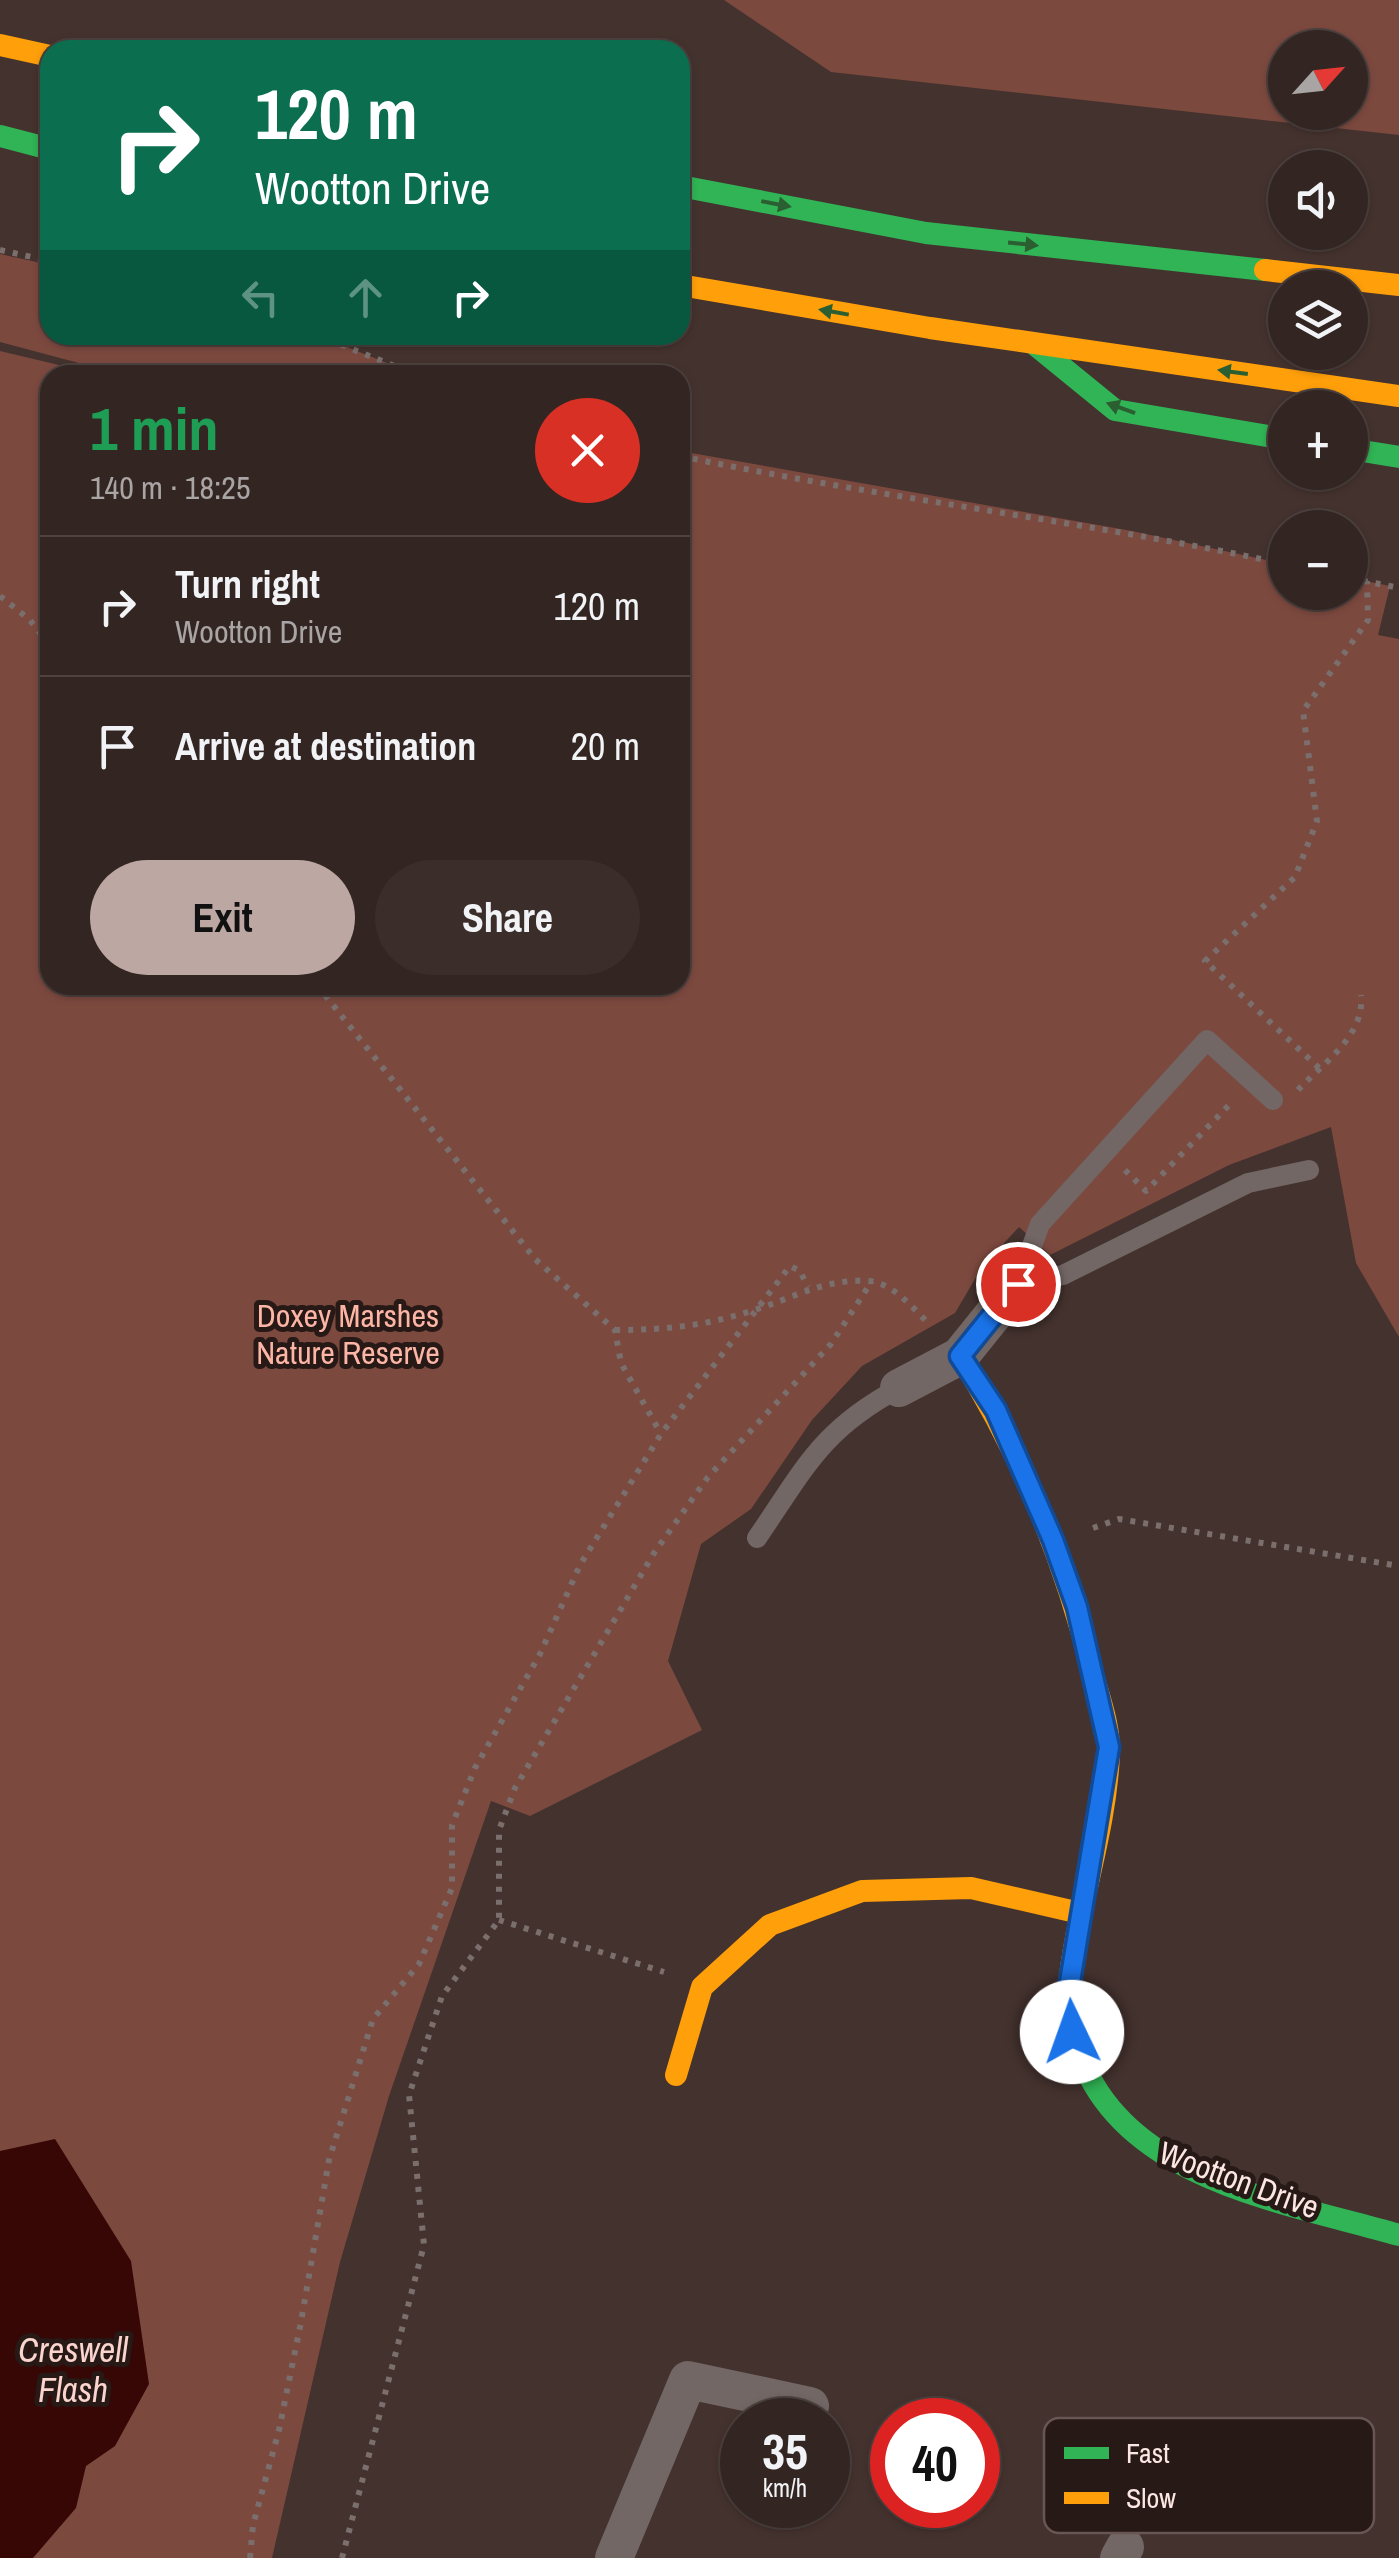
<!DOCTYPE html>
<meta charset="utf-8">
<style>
:root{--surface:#332622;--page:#3b2e2a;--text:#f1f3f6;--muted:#a9a5a5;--line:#4e4340;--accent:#bca7a3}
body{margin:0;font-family:"Archivo Narrow",sans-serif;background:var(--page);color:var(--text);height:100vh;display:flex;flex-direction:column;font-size:38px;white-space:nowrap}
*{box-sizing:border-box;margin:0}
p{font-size:32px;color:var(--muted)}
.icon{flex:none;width:55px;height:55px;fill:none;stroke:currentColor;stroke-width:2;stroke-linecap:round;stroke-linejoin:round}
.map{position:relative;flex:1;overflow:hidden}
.panel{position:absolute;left:40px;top:365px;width:650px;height:630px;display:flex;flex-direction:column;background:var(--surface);border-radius:30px;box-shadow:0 2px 8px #0004,0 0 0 2px var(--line)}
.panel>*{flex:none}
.top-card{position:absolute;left:40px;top:40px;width:650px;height:305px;border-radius:30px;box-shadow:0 2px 8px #0004,0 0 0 2px var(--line);background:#0b6e4f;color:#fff;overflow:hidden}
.needle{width:65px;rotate:63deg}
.tools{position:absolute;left:1268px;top:30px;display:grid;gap:20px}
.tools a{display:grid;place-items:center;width:100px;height:100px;border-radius:50%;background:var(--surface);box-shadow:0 2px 8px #0004,0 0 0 2px var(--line);font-size:50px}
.speed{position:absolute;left:720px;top:2398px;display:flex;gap:20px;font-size:50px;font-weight:700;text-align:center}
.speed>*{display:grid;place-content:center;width:130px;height:130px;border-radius:50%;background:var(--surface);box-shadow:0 2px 8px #0004,0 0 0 2px var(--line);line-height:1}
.speed small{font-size:25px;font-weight:400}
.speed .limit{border:15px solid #d22;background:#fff;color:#111}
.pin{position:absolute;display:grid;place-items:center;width:85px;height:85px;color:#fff;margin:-42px;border:5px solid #fff;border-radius:50%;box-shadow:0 2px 10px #0007}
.me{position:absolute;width:110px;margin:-55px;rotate:357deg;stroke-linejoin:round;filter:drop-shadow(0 0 8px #0008)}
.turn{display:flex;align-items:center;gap:35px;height:210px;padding:0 50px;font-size:45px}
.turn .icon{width:130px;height:130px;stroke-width:2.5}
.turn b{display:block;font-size:70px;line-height:85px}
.lanes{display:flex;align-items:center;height:95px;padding:0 50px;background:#0003;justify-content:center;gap:50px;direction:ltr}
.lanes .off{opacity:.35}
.round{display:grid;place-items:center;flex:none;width:105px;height:105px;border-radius:52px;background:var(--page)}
.summary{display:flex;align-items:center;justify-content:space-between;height:170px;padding:0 50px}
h1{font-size:60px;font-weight:700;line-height:75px;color:#1e9e55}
.button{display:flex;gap:20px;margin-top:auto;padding:20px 50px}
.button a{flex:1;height:115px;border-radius:60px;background:var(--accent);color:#111;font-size:40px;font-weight:700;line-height:115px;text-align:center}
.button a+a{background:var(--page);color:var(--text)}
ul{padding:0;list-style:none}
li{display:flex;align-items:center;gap:30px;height:140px;padding:0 50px;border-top:2px solid var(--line)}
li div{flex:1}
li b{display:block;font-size:38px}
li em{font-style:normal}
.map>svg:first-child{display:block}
</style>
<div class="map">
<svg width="1399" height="2558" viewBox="0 0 1399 2558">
<rect width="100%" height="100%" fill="#44322e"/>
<!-- green -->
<path fill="#7c493f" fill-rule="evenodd" d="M724,0H1399V135L831,72ZM1285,48H1350V112H1285Z
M0,254L50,265V335H317L417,375H124L0,342Z
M0,351L101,375H50V985H680V451L1132,531L1285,564V592H1350V578L1390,586L1378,635L1399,639V1337L1356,1263L1331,1127L1229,1165L1050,1255L1019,1227L982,1267L955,1313L862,1366L812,1420L751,1509L701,1544L668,1661L702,1730L530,1816L491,1801L389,2096L340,2262L272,2558H0Z"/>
<!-- water -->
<path fill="#360704" d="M55,2139L131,2261L149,2384L115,2446L86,2466L76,2508L33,2558H0V2151Z"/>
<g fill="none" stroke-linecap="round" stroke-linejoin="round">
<!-- path -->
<path stroke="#7a6f6c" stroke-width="6" stroke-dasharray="5 8" stroke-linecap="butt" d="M0,250L50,261
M317,335L417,375
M680,456C881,498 1084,521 1285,564
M1350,578L1399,588
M0,596L30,620L50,646
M317,985L535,1259L615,1330L621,1363L661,1434
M1319,1068L1205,961L1295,877L1317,821L1303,711L1368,620L1367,581
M1298,1090C1324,1062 1365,1036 1361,995
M1125,1170L1146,1191L1233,1101
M615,1330C663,1330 705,1326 751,1311C792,1299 824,1278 869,1281C893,1283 914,1309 930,1325
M1093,1528L1119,1519L1399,1566
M499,1920L664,1972
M250,2558L253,2525L279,2430L301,2322L329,2160L373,2019L419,1964L452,1888V1825L475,1768L540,1654L580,1565L661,1434L790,1266L800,1271L808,1287
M342,2558L424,2245L409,2095L442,1996L499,1920V1830L515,1788L654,1553L708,1477L831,1344L872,1281"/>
<!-- lane -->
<path stroke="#726765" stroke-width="20" d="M1018,1284L1040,1224L1207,1040L1273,1100
M1018,1284L1063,1275L1248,1183L1309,1170
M757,1538C805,1468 821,1430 899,1388"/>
<!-- street -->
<path stroke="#726765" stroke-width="38" d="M899,1388L960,1356L1018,1284
M614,2558L688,2380L810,2406
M1119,2558L1125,2547"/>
<!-- fast -->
<path stroke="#30b455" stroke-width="22" d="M0,136L50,149
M680,186L926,233L1265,270
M1034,344L1115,410L1285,439
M1350,449L1399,457
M1068,1994C1066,2018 1074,2038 1082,2060C1129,2181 1289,2203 1399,2235"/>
<!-- slow -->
<path stroke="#ff9f0a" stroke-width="22" d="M0,45L50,56
M1265,270L1399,285
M680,285L930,328L1399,396
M960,1356C1022,1455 1064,1558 1092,1671C1099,1698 1110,1725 1109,1753C1106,1835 1075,1912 1068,1994
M676,2075L702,1987L770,1925L862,1891L971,1888L1080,1913"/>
</g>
<!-- one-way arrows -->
<defs><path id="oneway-solid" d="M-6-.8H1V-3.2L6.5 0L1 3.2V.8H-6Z" transform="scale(2.5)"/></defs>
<g fill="#2b5f32">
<use href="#oneway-solid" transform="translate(776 204) rotate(11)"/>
<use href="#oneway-solid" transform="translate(1023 244) rotate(6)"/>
<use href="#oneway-solid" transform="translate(834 312) rotate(-170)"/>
<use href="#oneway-solid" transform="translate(1233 372) rotate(-172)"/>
<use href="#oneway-solid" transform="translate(1121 408) rotate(-160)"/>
</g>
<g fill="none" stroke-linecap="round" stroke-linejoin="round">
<defs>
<path id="route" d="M1018,1284L960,1356L996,1410L1053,1540L1077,1607L1109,1747L1066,2006L1072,2032"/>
</defs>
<!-- route casing -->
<use href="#route" stroke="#114b97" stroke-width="25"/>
<!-- route -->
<use href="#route" stroke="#1a73e8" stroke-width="18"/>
</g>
<g text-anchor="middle" stroke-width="10" stroke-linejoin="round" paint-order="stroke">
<!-- park labels -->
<g font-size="32" fill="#fdb5a6" stroke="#271916">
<text x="348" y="1327">Doxey Marshes<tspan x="348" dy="37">Nature Reserve</tspan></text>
</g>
<!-- street labels -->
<g font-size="32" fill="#fce6e2" stroke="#271916">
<text transform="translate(1239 2180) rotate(20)" y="11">Wootton Drive</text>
</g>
<!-- water labels -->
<g font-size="35" font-style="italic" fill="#fbd5cd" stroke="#271916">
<text x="73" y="2362">Creswell<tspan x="73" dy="40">Flash</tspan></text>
</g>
</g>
<!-- legend -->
<rect x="1044" y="2418" width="330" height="115" rx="15" fill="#271916" stroke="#675653" stroke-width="2.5"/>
<rect x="1064" y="2447" width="45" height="12" fill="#30b455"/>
<rect x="1064" y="2492" width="45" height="12" fill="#ff9f0a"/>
<g font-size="28" fill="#fce6e2">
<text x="1126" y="2463">Fast</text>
<text x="1126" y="2508">Slow</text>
</g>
</svg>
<div class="tools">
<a><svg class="needle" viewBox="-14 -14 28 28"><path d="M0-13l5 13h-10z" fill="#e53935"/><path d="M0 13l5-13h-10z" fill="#a9a5a5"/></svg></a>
<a><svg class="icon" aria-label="sound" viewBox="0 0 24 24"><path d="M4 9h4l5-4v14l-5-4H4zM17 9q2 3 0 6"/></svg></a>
<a><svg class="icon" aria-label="layers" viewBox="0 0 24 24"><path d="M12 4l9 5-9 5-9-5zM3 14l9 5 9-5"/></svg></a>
<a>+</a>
<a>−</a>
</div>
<div class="speed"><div>35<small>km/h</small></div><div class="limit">40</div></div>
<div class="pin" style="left:1018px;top:1284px;background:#d93025"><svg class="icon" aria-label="arrive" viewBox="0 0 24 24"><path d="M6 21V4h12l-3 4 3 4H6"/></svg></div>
<svg class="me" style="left:1072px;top:2032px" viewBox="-20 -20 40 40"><circle r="19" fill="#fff"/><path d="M0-13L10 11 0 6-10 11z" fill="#1a73e8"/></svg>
<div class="top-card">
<div class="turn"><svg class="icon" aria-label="right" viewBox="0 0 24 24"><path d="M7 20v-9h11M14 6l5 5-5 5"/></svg><div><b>120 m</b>Wootton Drive</div></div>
<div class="lanes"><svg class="icon off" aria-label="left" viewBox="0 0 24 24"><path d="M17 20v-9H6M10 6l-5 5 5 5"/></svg><svg class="icon off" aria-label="ahead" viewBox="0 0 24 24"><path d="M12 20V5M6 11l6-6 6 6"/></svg><svg class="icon" aria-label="right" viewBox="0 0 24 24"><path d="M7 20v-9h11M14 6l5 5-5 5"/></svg></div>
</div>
<section class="panel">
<div class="summary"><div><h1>1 min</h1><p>140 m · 18:25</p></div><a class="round" style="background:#d93025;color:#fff"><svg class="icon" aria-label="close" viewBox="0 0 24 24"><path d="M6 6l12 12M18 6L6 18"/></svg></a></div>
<ul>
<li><svg class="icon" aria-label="right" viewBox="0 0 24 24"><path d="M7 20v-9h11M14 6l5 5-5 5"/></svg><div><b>Turn right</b><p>Wootton Drive</p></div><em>120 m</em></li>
<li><svg class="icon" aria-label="arrive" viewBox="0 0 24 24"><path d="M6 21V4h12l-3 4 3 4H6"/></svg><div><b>Arrive at destination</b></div><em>20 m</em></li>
</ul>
<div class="button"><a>Exit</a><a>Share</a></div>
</section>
</div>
